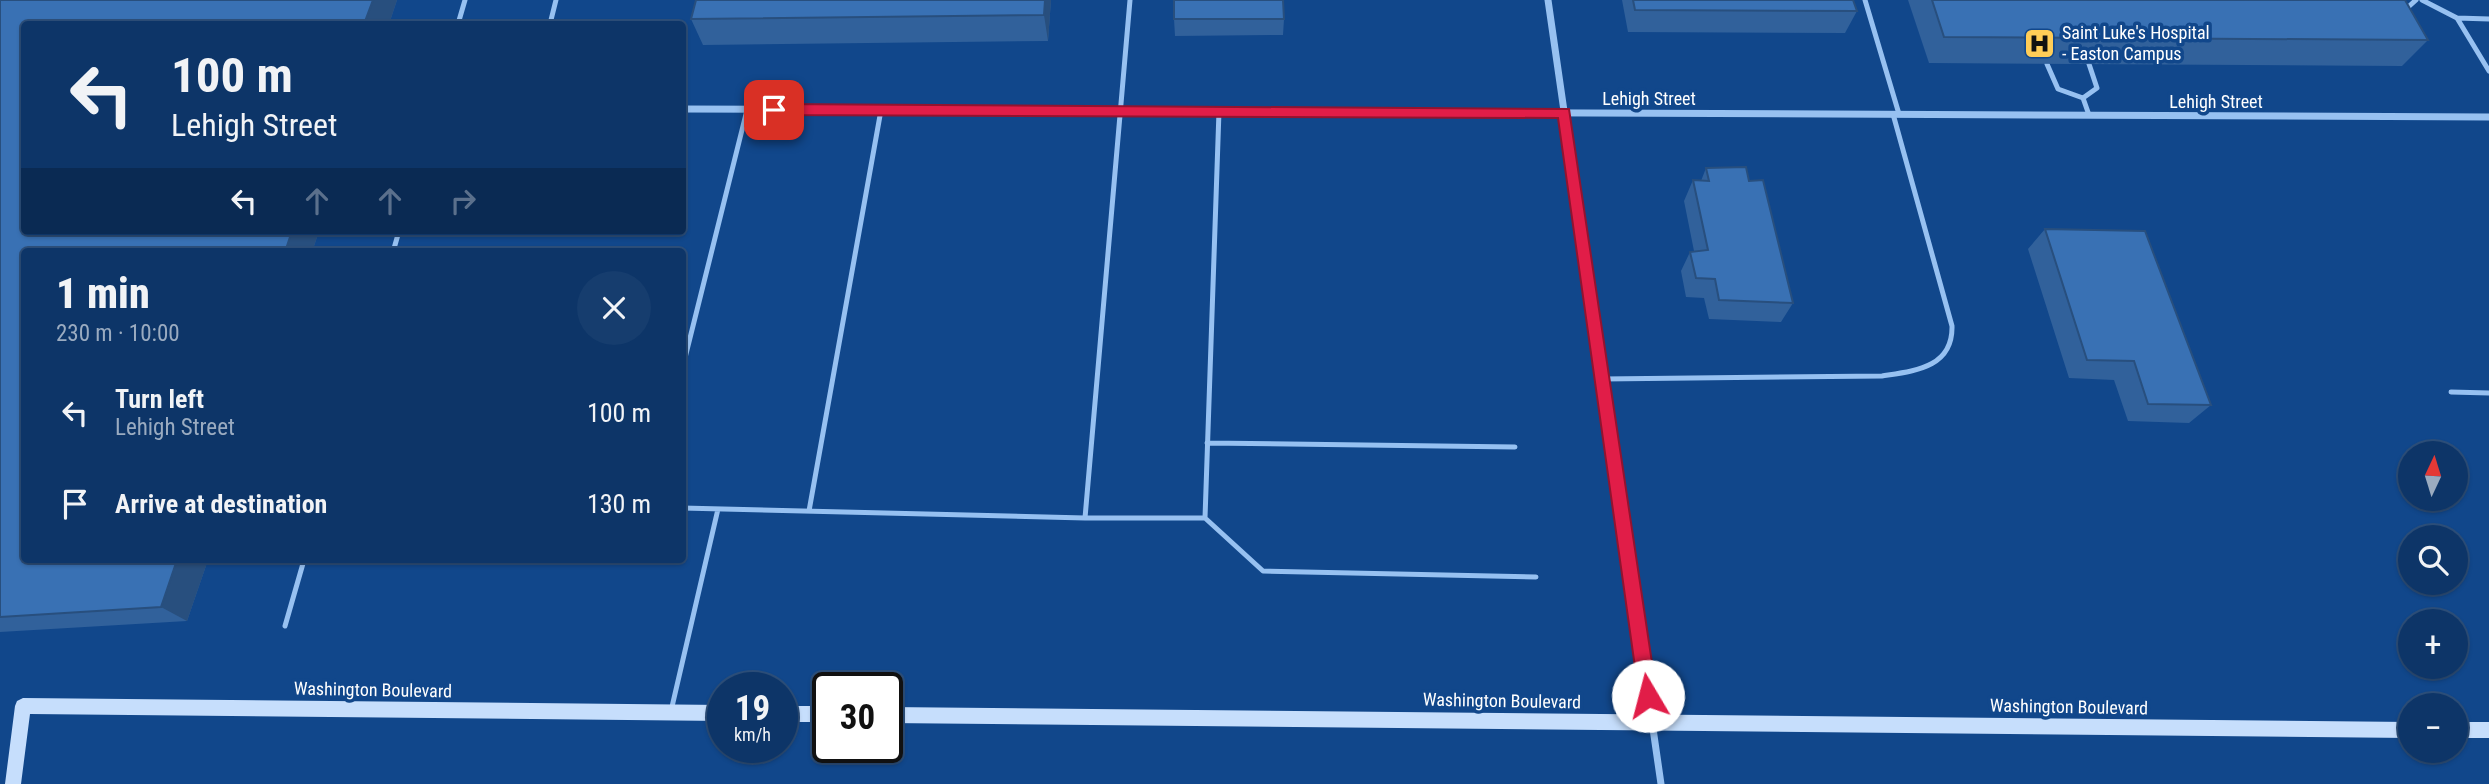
<!DOCTYPE html>
<meta charset="utf-8">
<style>
:root{--surface:#0d3568;--page:#163d6e;--text:#f1f3f6;--muted:#9aabc0;--line:#2d507c}
body{margin:0;font-family:"Roboto Condensed",sans-serif;background:var(--page);color:var(--text);height:100vh;display:flex;flex-direction:column;font-size:26px;white-space:nowrap}
*{box-sizing:border-box;margin:0}
p{font-size:23px;color:var(--muted)}
.icon{flex:none;width:38px;height:38px;fill:none;stroke:currentColor;stroke-width:2;stroke-linecap:round;stroke-linejoin:round}
.map{position:relative;flex:1;overflow:hidden}
.side{position:absolute;left:21px;top:248px;width:665px;height:315px;display:flex;flex-direction:column;background:var(--surface);border-radius:7px;box-shadow:0 2px 5px #0004,0 0 0 2px var(--line)}
.side>*{flex:none}
.hud{position:absolute;left:21px;top:21px;width:665px;height:214px;border-radius:7px;box-shadow:0 2px 5px #0004,0 0 0 2px var(--line);background:#0d3568;color:var(--text);overflow:hidden}
.needle{width:46px;rotate:4deg}
.tools{position:absolute;left:2398px;top:441px;display:grid;gap:14px}
.tools a{display:grid;place-items:center;width:70px;height:70px;border-radius:50%;background:var(--surface);box-shadow:0 2px 5px #0004,0 0 0 2px var(--line);font-size:35px}
.speed{position:absolute;left:707px;top:672px;display:flex;gap:14px;font-size:35px;font-weight:700;text-align:center}
.speed>*{display:grid;place-content:center;width:91px;height:91px;border-radius:50%;background:var(--surface);box-shadow:0 2px 5px #0004,0 0 0 2px var(--line);line-height:1}
.speed small{font-size:18px;font-weight:400}
.speed .limit{border:4px solid #111;border-radius:10px;background:#fff;color:#111}
.pin{position:absolute;display:grid;place-items:center;width:60px;height:60px;color:#fff;margin:-30px;border-radius:14px;box-shadow:0 4px 10px #0006}
.me{position:absolute;width:77px;margin:-38px;rotate:352deg;stroke-linejoin:round;filter:drop-shadow(0 0 5px #0008)}
.turn{display:flex;align-items:center;gap:24px;height:147px;padding:0 35px;font-size:32px}
.turn .icon{width:91px;height:91px;stroke-width:2.5}
.turn b{display:block;font-size:49px;line-height:60px}
.lanes{display:flex;align-items:center;height:66px;padding:0 35px;background:#0003;justify-content:center;gap:35px;direction:ltr}
.lanes .off{opacity:.35}
.round{display:grid;place-items:center;flex:none;width:74px;height:74px;border-radius:37px;background:var(--page)}
.summary{display:flex;align-items:center;justify-content:space-between;height:119px;padding:0 35px}
h1{font-size:42px;font-weight:800;line-height:52px}
ul{padding:0;list-style:none}
li{display:flex;align-items:center;gap:21px;height:91px;padding:0 35px}
li div{flex:1}
li b{display:block;font-size:26px}
li em{font-style:normal}
.map>svg:first-child{display:block}
</style>
<div class="map">
<svg width="2489" height="784" viewBox="0 0 2489 784">
<rect width="100%" height="100%" fill="#11478b"/>
<g fill="none" stroke-linecap="round" stroke-linejoin="round">
<!-- lane -->
<path stroke="#97c1f1" stroke-width="5" d="M1865,0L1899,114
M2422,0L2457,18L2489,71
M2406,9L2416,0
M2457,18L2489,19
M458,24L465,0
M550,24L556,0
M2047,64L2058,89L2083,98
M2083,98L2097,88L2089,64
M2083,98L2089,115
M393,252L399,231
M682,370L747,110
M1603,379L1882,376C1914,371 1953,368 1952,326L1893,114
M2451,392L2489,393
M1207,443L1515,447
M682,508L1085,518H1205L1219,111
M809,511L881,110
M1085,518L1130,0
M1205,518L1263,571L1536,577
M285,626L304,560
M671,711L718,509"/>
<!-- street -->
<path stroke="#97c1f1" stroke-width="7" d="M1548,0L1661,784
M682,109L2489,117"/>
<!-- secondary -->
<path fill="#c6defc" fill-rule="evenodd" d="M23,698L723,705V721L30,714L21,784H5L15,706L17,701Z
M782,706H828V722H782Z
M887,707L2410,722V738L887,723Z
M2455,722H2489V738H2455Z"/>
</g>
<!-- wall -->
<path fill="#31619b" d="M0,0H397L389,24H24L319,231L312,252H24V560H208L187,621L0,632Z
M696,0H1051L1048,41L703,45L691,19Z
M1622,0H1853L1857,11L1845,33L1628,32Z
M1908,0H2405L2428,40L2402,66L1929,63Z
M1174,19H1284L1283,35L1175,36Z
M1706,168L1749,181L1793,303L1781,322L1709,319L1704,298L1686,297L1681,271L1690,252L1694,251L1684,201L1693,180L1701,181Z
M2045,229L2211,405L2189,423L2128,421L2114,380L2069,378L2028,249Z"/>
<!-- shaded-wall -->
<path fill="#284f7e" d="M373,0H397L389,24H364Z
M1045,0H1051L1048,41L1044,15Z
M292,231H319L312,252H285Z
M177,560H208L187,621L161,607Z"/>
<!-- building -->
<path fill="#3971b4" stroke="#284f7e" stroke-width="2" d="M0,0H373L364,24H24V231H292L285,252H24V560H177L161,607L0,617Z
M696,0H1045L1044,15L691,19Z
M1174,0H1283L1284,19H1174Z
M1633,0H1853L1857,11L1635,10Z
M1932,0H2405L2428,40L1944,37Z
M1746,167L1749,181L1763,180L1793,303L1719,300L1715,279L1696,278L1690,252L1708,250L1693,180L1709,181L1706,168Z
M2045,229L2145,231L2211,405L2148,404L2134,361L2087,360Z"/>
<!-- route -->
<path fill="#e11d48" stroke="#92132f" stroke-width="2" d="M774,104L1569,109L1657,696L1655,702L1648,705L1642,702L1639,696L1558,118L774,115L767,110Z"/>
<!-- icons -->
<defs>
<symbol id="hospital-square" viewBox="-11 -11 22 22"><rect x="-9" y="-9" width="18" height="18" rx="4" fill="#ffcd57" stroke="#11478b"/><path d="M-5-5h3v3.5h4V-5h3V5h-3V1.5h-4V5h-3Z" fill="#111"/></symbol>
</defs>
<g fill-rule="evenodd">
<use href="#hospital-square" x="2022" y="26" width="35" height="35"/>
</g>
<g text-anchor="middle" stroke-width="7" stroke-linejoin="round" paint-order="stroke">
<!-- poi labels -->
<g font-size="18" fill="#fff" stroke="#11478b" text-anchor="start">
<text x="2062" y="39">Saint Luke's Hospital<tspan x="2062" dy="21">- Easton Campus</tspan></text>
</g>
<!-- street labels -->
<g font-size="18" fill="#fff" stroke="#11478b">
<text x="1649" y="105">Lehigh Street</text>
<text x="2216" y="108">Lehigh Street</text>
<text transform="translate(373 690) rotate(1)" y="6">Washington Boulevard</text>
<text transform="translate(1502 701) rotate(1)" y="6">Washington Boulevard</text>
<text transform="translate(2069 707) rotate(1)" y="6">Washington Boulevard</text>
</g>
</g>
</svg>
<div class="tools">
<a><svg class="needle" viewBox="-14 -14 28 28"><path d="M0-13l5 13h-10z" fill="#e53935"/><path d="M0 13l5-13h-10z" fill="#9aabc0"/></svg></a>
<a><svg class="icon" aria-label="search" viewBox="0 0 24 24"><circle cx="10" cy="10" r="6"/><path d="M15 15l6 6"/></svg></a>
<a>+</a>
<a>−</a>
</div>
<div class="speed"><div>19<small>km/h</small></div><div class="limit">30</div></div>
<div class="pin" style="left:774px;top:110px;background:#d93025"><svg class="icon" aria-label="arrive" viewBox="0 0 24 24"><path d="M6 21V4h12l-3 4 3 4H6"/></svg></div>
<svg class="me" style="left:1648px;top:696px" viewBox="-20 -20 40 40"><circle r="19" fill="#fff"/><path d="M0-13L10 11 0 6-10 11z" fill="#e11d48"/></svg>
<div class="hud">
<div class="turn"><svg class="icon" aria-label="left" viewBox="0 0 24 24"><path d="M17 20v-9H6M10 6l-5 5 5 5"/></svg><div><b>100 m</b>Lehigh Street</div></div>
<div class="lanes"><svg class="icon" aria-label="left" viewBox="0 0 24 24"><path d="M17 20v-9H6M10 6l-5 5 5 5"/></svg><svg class="icon off" aria-label="ahead" viewBox="0 0 24 24"><path d="M12 20V5M6 11l6-6 6 6"/></svg><svg class="icon off" aria-label="ahead" viewBox="0 0 24 24"><path d="M12 20V5M6 11l6-6 6 6"/></svg><svg class="icon off" aria-label="right" viewBox="0 0 24 24"><path d="M7 20v-9h11M14 6l5 5-5 5"/></svg></div>
</div>
<section class="side">
<div class="summary"><div><h1>1 min</h1><p>230 m · 10:00</p></div><a class="round"><svg class="icon" aria-label="close" viewBox="0 0 24 24"><path d="M6 6l12 12M18 6L6 18"/></svg></a></div>
<ul>
<li><svg class="icon" aria-label="left" viewBox="0 0 24 24"><path d="M17 20v-9H6M10 6l-5 5 5 5"/></svg><div><b>Turn left</b><p>Lehigh Street</p></div><em>100 m</em></li>
<li><svg class="icon" aria-label="arrive" viewBox="0 0 24 24"><path d="M6 21V4h12l-3 4 3 4H6"/></svg><div><b>Arrive at destination</b></div><em>130 m</em></li>
</ul>
</section>
</div>
